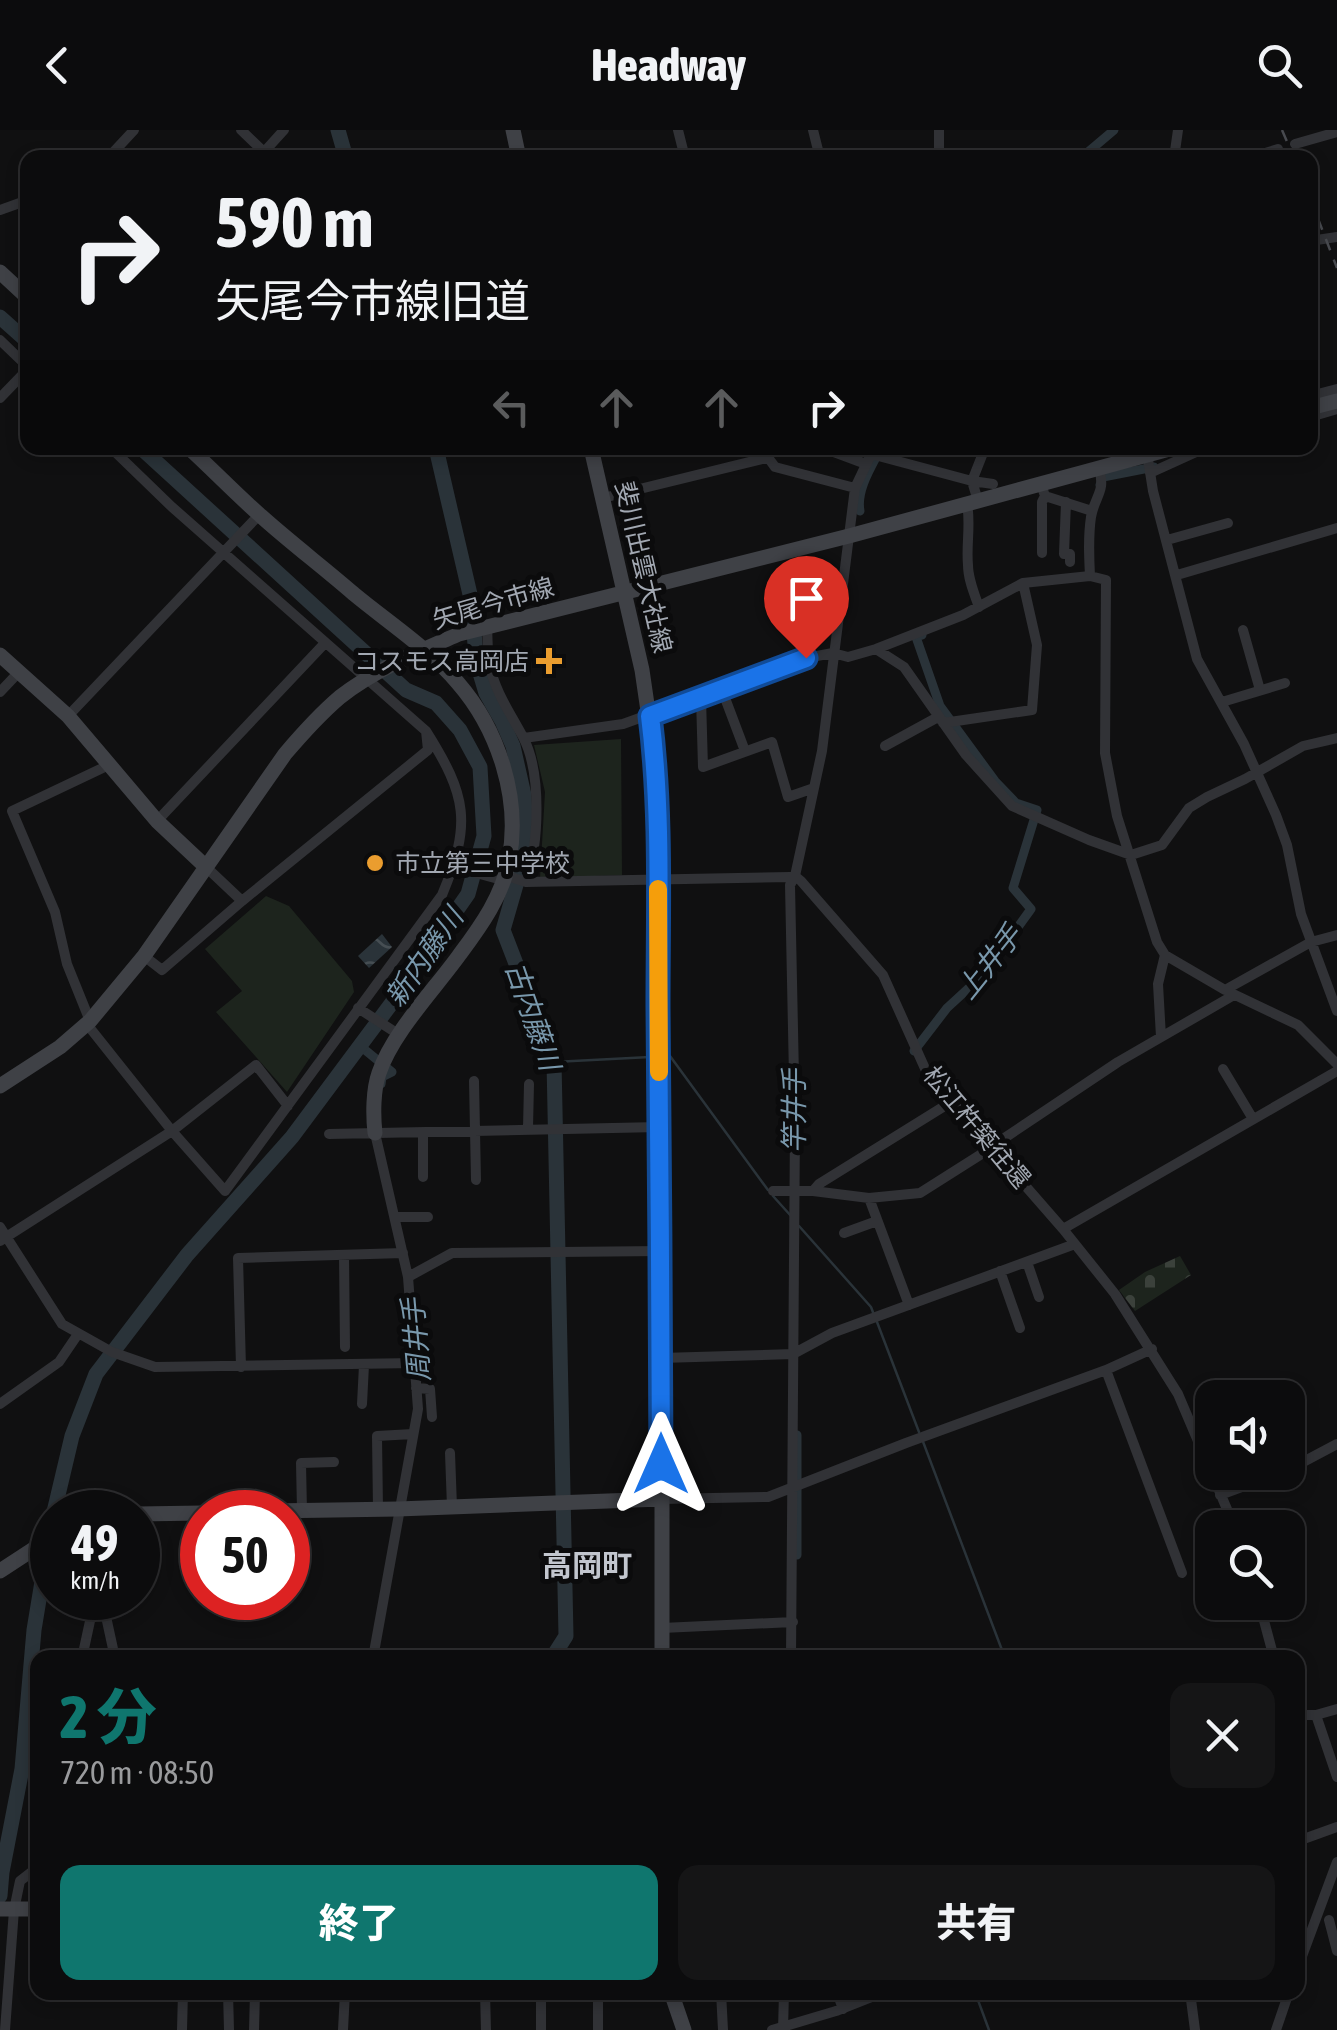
<!DOCTYPE html>
<html lang="ja">
<meta charset="utf-8">
<style>
:root{--surface:#0c0c0d;--page:#151516;--text:#f1f3f6;--muted:#9a9b9d;--line:#2c2c2e;--accent:#0f766e}
body{margin:0;font-family:"Asap Condensed","Noto Sans JP",sans-serif;background:var(--page);color:var(--text);height:100vh;display:flex;flex-direction:column;font-size:38px;white-space:nowrap}
*{box-sizing:border-box;margin:0}
p{font-size:32px;color:var(--muted)}
.icon{flex:none;width:55px;height:55px;fill:none;stroke:currentColor;stroke-width:2;stroke-linecap:round;stroke-linejoin:round}
.map{position:relative;flex:1;overflow:hidden}
.details{position:absolute;left:30px;top:1520px;width:1275px;height:350px;display:flex;flex-direction:column;background:var(--surface);border-radius:20px;box-shadow:0 5px 15px #0003,0 0 0 2px var(--line)}
.details>*{flex:none}
.top-card{position:absolute;left:20px;top:20px;width:1298px;height:305px;border-radius:20px;box-shadow:0 5px 15px #0003,0 0 0 2px var(--line);background:#0c0c0d;color:var(--text);overflow:hidden}
.fabs{position:absolute;left:1195px;top:1250px;display:grid;gap:20px}
.fabs a{display:grid;place-items:center;width:110px;height:110px;border-radius:20px;background:var(--surface);box-shadow:0 5px 15px #0003,0 0 0 2px var(--line);font-size:50px}
.speed{position:absolute;left:30px;top:1360px;display:flex;gap:20px;font-size:50px;font-weight:700;text-align:center}
.speed>*{display:grid;place-content:center;width:130px;height:130px;border-radius:50%;background:var(--surface);box-shadow:0 5px 15px #0003,0 0 0 2px var(--line);line-height:1}
.speed small{font-size:25px;font-weight:400}
.speed .limit{border:15px solid #d22;background:#fff;color:#111}
.pin{position:absolute;display:grid;place-items:center;width:85px;height:85px;color:#fff;margin:-102px -42px;border-radius:50% 50% 50% 0;rotate:-45deg;box-shadow:0 0 10px #0007}
.pin .icon{rotate:45deg}
.me{position:absolute;width:110px;margin:-55px;rotate:0deg;stroke-linejoin:round;filter:drop-shadow(0 0 8px #0008)}
.turn{display:flex;align-items:center;gap:35px;height:210px;padding:0 30px;font-size:45px}
.turn .icon{width:130px;height:130px;stroke-width:2.5}
.turn b{display:block;font-size:70px;line-height:85px}
.lanes{display:flex;align-items:center;height:95px;padding:0 30px;background:#0003;justify-content:center;gap:50px;direction:ltr}
.lanes .off{opacity:.35}
.round{display:grid;place-items:center;flex:none;width:105px;height:105px;border-radius:20px;background:var(--page)}
.overview{display:flex;align-items:center;justify-content:space-between;height:170px;padding:0 30px}
h1{font-size:60px;font-weight:800;line-height:75px;color:var(--accent)}
.action{display:flex;gap:20px;margin-top:auto;padding:20px 30px}
.action a{flex:1;height:115px;border-radius:20px;background:var(--accent);color:#fff;font-size:40px;font-weight:800;line-height:115px;text-align:center}
.action a+a{background:var(--page);color:var(--text)}
header{display:flex;justify-content:space-between;align-items:center;height:130px;padding:0 30px;background:var(--surface);font-size:45px;font-weight:800}
.map>svg:first-child{display:block}
</style>
<header><svg class="icon" aria-label="back" viewBox="0 0 24 24"><path d="M15 5l-7 7 7 7"/></svg>Headway<svg class="icon" aria-label="search" viewBox="0 0 24 24"><circle cx="10" cy="10" r="6"/><path d="M15 15l6 6"/></svg></header>
<div class="map">
<svg width="1337" height="1900" viewBox="0 0 1337 1900">
<defs>
<pattern id="cemetery-stones" width="16" height="16" patternUnits="userSpaceOnUse" patternTransform="scale(2.5)"><rect width="16" height="16" fill="#1d241d"/><path d="M2 7V4a2 2 0 0 1 4 0v3zM10 15v-3a2 2 0 0 1 4 0v3z" fill="#3b413b"/></pattern>
<pattern id="water-waves" width="16" height="10" patternUnits="userSpaceOnUse" patternTransform="scale(2.5)"><rect width="16" height="10" fill="#2a3339"/><path d="M0 5q4-4 8 0t8 0" fill="none" stroke="#464e53"/></pattern>
</defs>
<rect width="100%" height="100%" fill="#101011"/>
<!-- cemetery -->
<path fill="url(#cemetery-stones)" d="M1180,1126L1191,1145L1135,1181L1119,1160L1145,1142Z"/>
<!-- garden -->
<path fill="#1d241d" d="M621,609L622,745L540,748L545,662L534,615Z
M266,766L289,776L352,851L354,862L287,962L216,882L242,861L205,819Z"/>
<!-- water -->
<path fill="url(#water-waves)" d="M382,804L392,817L369,838L358,826Z"/>
<g fill="none" stroke-linecap="round" stroke-linejoin="round">
<!-- stream -->
<path stroke="#2a3339" stroke-width="2.5" d="M670,926L768,1060
M554,932L650,927
M773,1066L791,1086
M799,1096L871,1177L874,1185
M877,1192L919,1302
M922,1309L1005,1528
M975,1862L989,1900"/>
<!-- canal -->
<path stroke="#2a3339" stroke-width="9" d="M1081,28L1114,0
M1100,355L1103,347L1154,337
M860,381C856,360 872,336 881,318
M359,915L392,942L382,947L381,954
M914,921L947,878L984,844L1031,779L1013,758L1037,680L1016,673L995,651L940,576L916,507L922,505
M797,1425V1305"/>
<!-- river -->
<path stroke="#2a3339" stroke-width="15" d="M338,0L346,28
M0,187L28,212
M436,318L472,473L475,515L480,543L486,563L502,591L513,616L524,665L526,705L516,755L503,800L554,932L566,1506L552,1528
M54,1382L72,1306L96,1244L187,1125L292,1007L397,866L468,764L484,706L480,637L460,600L436,573L406,560L141,318
M0,1766L2,1742L22,1639L34,1500L52,1391"/>
<!-- street -->
<path stroke="#313236" stroke-width="10" d="M241,0L264,22L284,0
M678,0L685,28
M813,0L820,28
M1295,14L1337,2
M108,28L134,0
M939,28V0
M1174,28L1178,0
M1249,28L1278,19
M0,80L28,70
M1310,111L1337,107
M0,210L28,237
M1310,266L1337,259
M0,268L28,239
M1310,287L1337,279
M111,318L172,377L426,601L428,620L242,771L162,840L144,826
M761,318L775,337L855,358
M823,318L866,334
M1147,323L1153,361L1197,529L1244,614L1276,685L1287,715L1301,784L1337,881
M871,324L972,351L993,354
M1150,343L1205,318
M1041,354L1045,366L1092,381
M603,368L766,328
M978,371L972,351L985,318
M1066,372L1064,424H1070V432
M967,374C971,393 966,415 968,435C968,449 974,463 979,477
M1167,410L1228,393
M1042,423V372L1045,366
M1177,445L1337,398
M1090,446C1089,426 1088,407 1091,387C1095,365 1106,362 1099,339
M487,498C488,510 487,524 490,536C495,562 511,584 523,607C542,643 539,714 526,752
M1243,500L1260,560
M876,519L904,537L966,625L1012,676L1089,710L1131,725L1162,715L1189,678L1207,667L1245,649L1303,616L1337,608
M722,560L745,621
M0,562L18,543
M701,568L703,637L772,612L788,667L814,658
M1222,572L1285,553
M68,586L259,385
M943,593L1032,580L1037,515L1023,453
M524,608L623,594L806,528L833,523L848,527L876,519L963,485L1023,453L1090,446L1106,450L1105,623L1117,686L1157,812L1165,825L1225,860L1311,812L1337,805
M885,616L938,587
M157,691L325,513
M206,737L242,771
M454,737L502,750
M504,745L526,752L790,747L793,749
M795,746L801,751L883,845L927,943L1063,1099L1115,1164L1178,1264L1235,1398
M1231,863L1298,895L1337,934
M358,878L395,902L398,907
M90,891L67,834L55,782L12,681L111,634
M86,893L172,1001L256,935L288,976
M1161,907L1158,854L1165,825
M1223,939L1253,989
M474,951L476,1050
M528,998L529,954
M423,1003V1047
M329,1004L659,997
M991,1017L1118,932L1234,865
M773,1061H813L819,1054L951,972
M813,1061L869,1068L920,1063L991,1018
M869,1068L909,1175
M395,1087H428
M0,1097L62,1194L112,1222L155,1237L415,1233
M1063,1099L1337,941
M844,1103L877,1091
M0,1111L172,1001L225,1061L442,765C472,693 467,666 426,601
M344,1125L345,1217
M1027,1132L1039,1167
M1000,1141L1020,1198
M408,1147L452,1123L662,1121
M661,1228L793,1224L832,1203L1075,1114
M241,1237L238,1128L403,1123
M1106,1240L1182,1443
M416,1258L430,1259L432,1287
M0,1274L59,1232L78,1204
M362,1274L364,1235
M450,1323L452,1377
M1288,1340L1337,1314
M1220,1365L1283,1342
M661,1369L768,1367L906,1313L1106,1240L1152,1219
M378,1379L377,1306L413,1304
M302,1381L301,1333L334,1332
M102,1468L115,1528
M1259,1472L1274,1528
M662,1498L793,1492
M82,1528L95,1468
M373,1528L418,1279L408,1147L375,1003
M791,1528L795,995L790,755L795,746L822,621L855,358L874,318
M1298,1585H1316L1337,1647
M1316,1585L1337,1579
M1298,1711L1337,1697
M1329,1790L1337,1821
M1298,1837L1337,1732
M228,1862L229,1900
M485,1862L486,1900
M541,1862V1900
M598,1862V1900
M721,1862L723,1900
M837,1862L843,1879
M1190,1862L1195,1900
M5,1900L14,1780L20,1751L38,1737
M182,1900L183,1862
M254,1900L255,1862
M343,1900L345,1862
M772,1900L836,1881L884,1862
M783,1900L784,1862
M1276,1900L1289,1862"/>
<!-- secondary -->
<path stroke="#3f4146" stroke-width="15" d="M513,0L519,28
M0,142L28,168
M1310,278L1337,271
M189,318C213,340 236,364 261,386C291,413 323,437 354,464C389,493 428,518 458,553C498,599 521,668 509,730C503,765 481,796 460,824C435,859 393,902 379,943C373,960 373,985 375,1003
M591,318L642,540L655,629L662,1121V1528
M0,525L68,586L157,691L206,737
M0,956L60,917L90,891L144,826L285,624C302,604 320,584 340,567C376,539 418,522 459,504L849,406L1173,318
M216,1382L398,1379L661,1369
M138,1384L202,1383
M0,1441L52,1407
M0,1779H38
M671,1862L684,1900"/>
<!-- rail -->
<path stroke="#484a4f" stroke-width="2.5" stroke-dasharray="12 10" stroke-linecap="butt" d="M1282,0L1294,28
M1310,68L1337,138"/>
</g>
<g fill="none" stroke-linecap="round" stroke-linejoin="round">
<defs>
<path id="route" d="M661,1334C661,1181 659,1029 658,876C658,780 662,682 650,586L806,528"/>
</defs>
<!-- route casing -->
<use href="#route" stroke="#114b97" stroke-width="25"/>
<!-- route -->
<use href="#route" stroke="#1a73e8" stroke-width="18"/>
<!-- slow -->
<path stroke="#f59e0b" stroke-width="18" d="M658,759L659,942"/>
</g>
<!-- markers -->
<g fill="#ea9d2f" stroke="#0b0b0c" stroke-width="4">
<path d="M544 516h10v10h10v10h-10v10h-10v-10h-10v-10h10z"/>
<circle cx="375" cy="733" r="10"/>
</g>
<g text-anchor="middle" stroke-width="10" stroke-linejoin="round" paint-order="stroke">
<!-- street labels -->
<g font-size="25" fill="#a2a8b2" stroke="#0b0b0c">
<text transform="translate(644 437) rotate(77)" y="9">斐川出雲大社線</text>
<text transform="translate(493 473) rotate(-16)" y="9">矢尾今市線</text>
<text transform="translate(977 997) rotate(50)" y="9">松江杵築往還</text>
</g>
<!-- poi labels -->
<g font-size="25" fill="#a2a8b2" stroke="#0b0b0c" text-anchor="end">
<text x="529" y="540">コスモス高岡店</text>
<text x="395" y="742" text-anchor="start">市立第三中学校</text>
</g>
<!-- water labels -->
<g font-size="28" font-style="italic" fill="#7998ac" stroke="#0b0b0c">
<text transform="translate(424 827) rotate(-55)" y="10">新内藤川</text>
<text transform="translate(989 832) rotate(-51)" y="10">上井手</text>
<text transform="translate(533 886) rotate(71)" y="10">古内藤川</text>
<text transform="translate(794 981) rotate(-90)" y="10">竿井手</text>
<text transform="translate(416 1210) rotate(-95)" y="10">周井手</text>
</g>
<!-- quarter labels -->
<g font-size="30" font-weight="bold" fill="#c2c6ce" stroke="#0b0b0c">
<text x="587" y="1446">高岡町</text>
</g>
</g>
</svg>
<div class="fabs">
<a><svg class="icon" aria-label="sound" viewBox="0 0 24 24"><path d="M4 9h4l5-4v14l-5-4H4zM17 9q2 3 0 6"/></svg></a>
<a><svg class="icon" aria-label="search" viewBox="0 0 24 24"><circle cx="10" cy="10" r="6"/><path d="M15 15l6 6"/></svg></a>
</div>
<div class="speed"><div>49<small>km/h</small></div><div class="limit">50</div></div>
<div class="pin" style="left:806px;top:528px;background:#d93025"><svg class="icon" aria-label="arrive" viewBox="0 0 24 24"><path d="M6 21V4h12l-3 4 3 4H6"/></svg></div>
<svg class="me" style="left:661px;top:1334px" viewBox="-20 -20 40 40"><path d="M0-17L14 15 0 8-14 15z" fill="#1a73e8" stroke="#fff" stroke-width="4"/></svg>
<div class="top-card">
<div class="turn"><svg class="icon" aria-label="right" viewBox="0 0 24 24"><path d="M7 20v-9h11M14 6l5 5-5 5"/></svg><div><b>590 m</b>矢尾今市線旧道</div></div>
<div class="lanes"><svg class="icon off" aria-label="left" viewBox="0 0 24 24"><path d="M17 20v-9H6M10 6l-5 5 5 5"/></svg><svg class="icon off" aria-label="ahead" viewBox="0 0 24 24"><path d="M12 20V5M6 11l6-6 6 6"/></svg><svg class="icon off" aria-label="ahead" viewBox="0 0 24 24"><path d="M12 20V5M6 11l6-6 6 6"/></svg><svg class="icon" aria-label="right" viewBox="0 0 24 24"><path d="M7 20v-9h11M14 6l5 5-5 5"/></svg></div>
</div>
<section class="details">
<div class="overview"><div><h1>2 分</h1><p>720 m · 08:50</p></div><a class="round"><svg class="icon" aria-label="close" viewBox="0 0 24 24"><path d="M6 6l12 12M18 6L6 18"/></svg></a></div>
<div class="action"><a>終了</a><a>共有</a></div>
</section>
</div>
